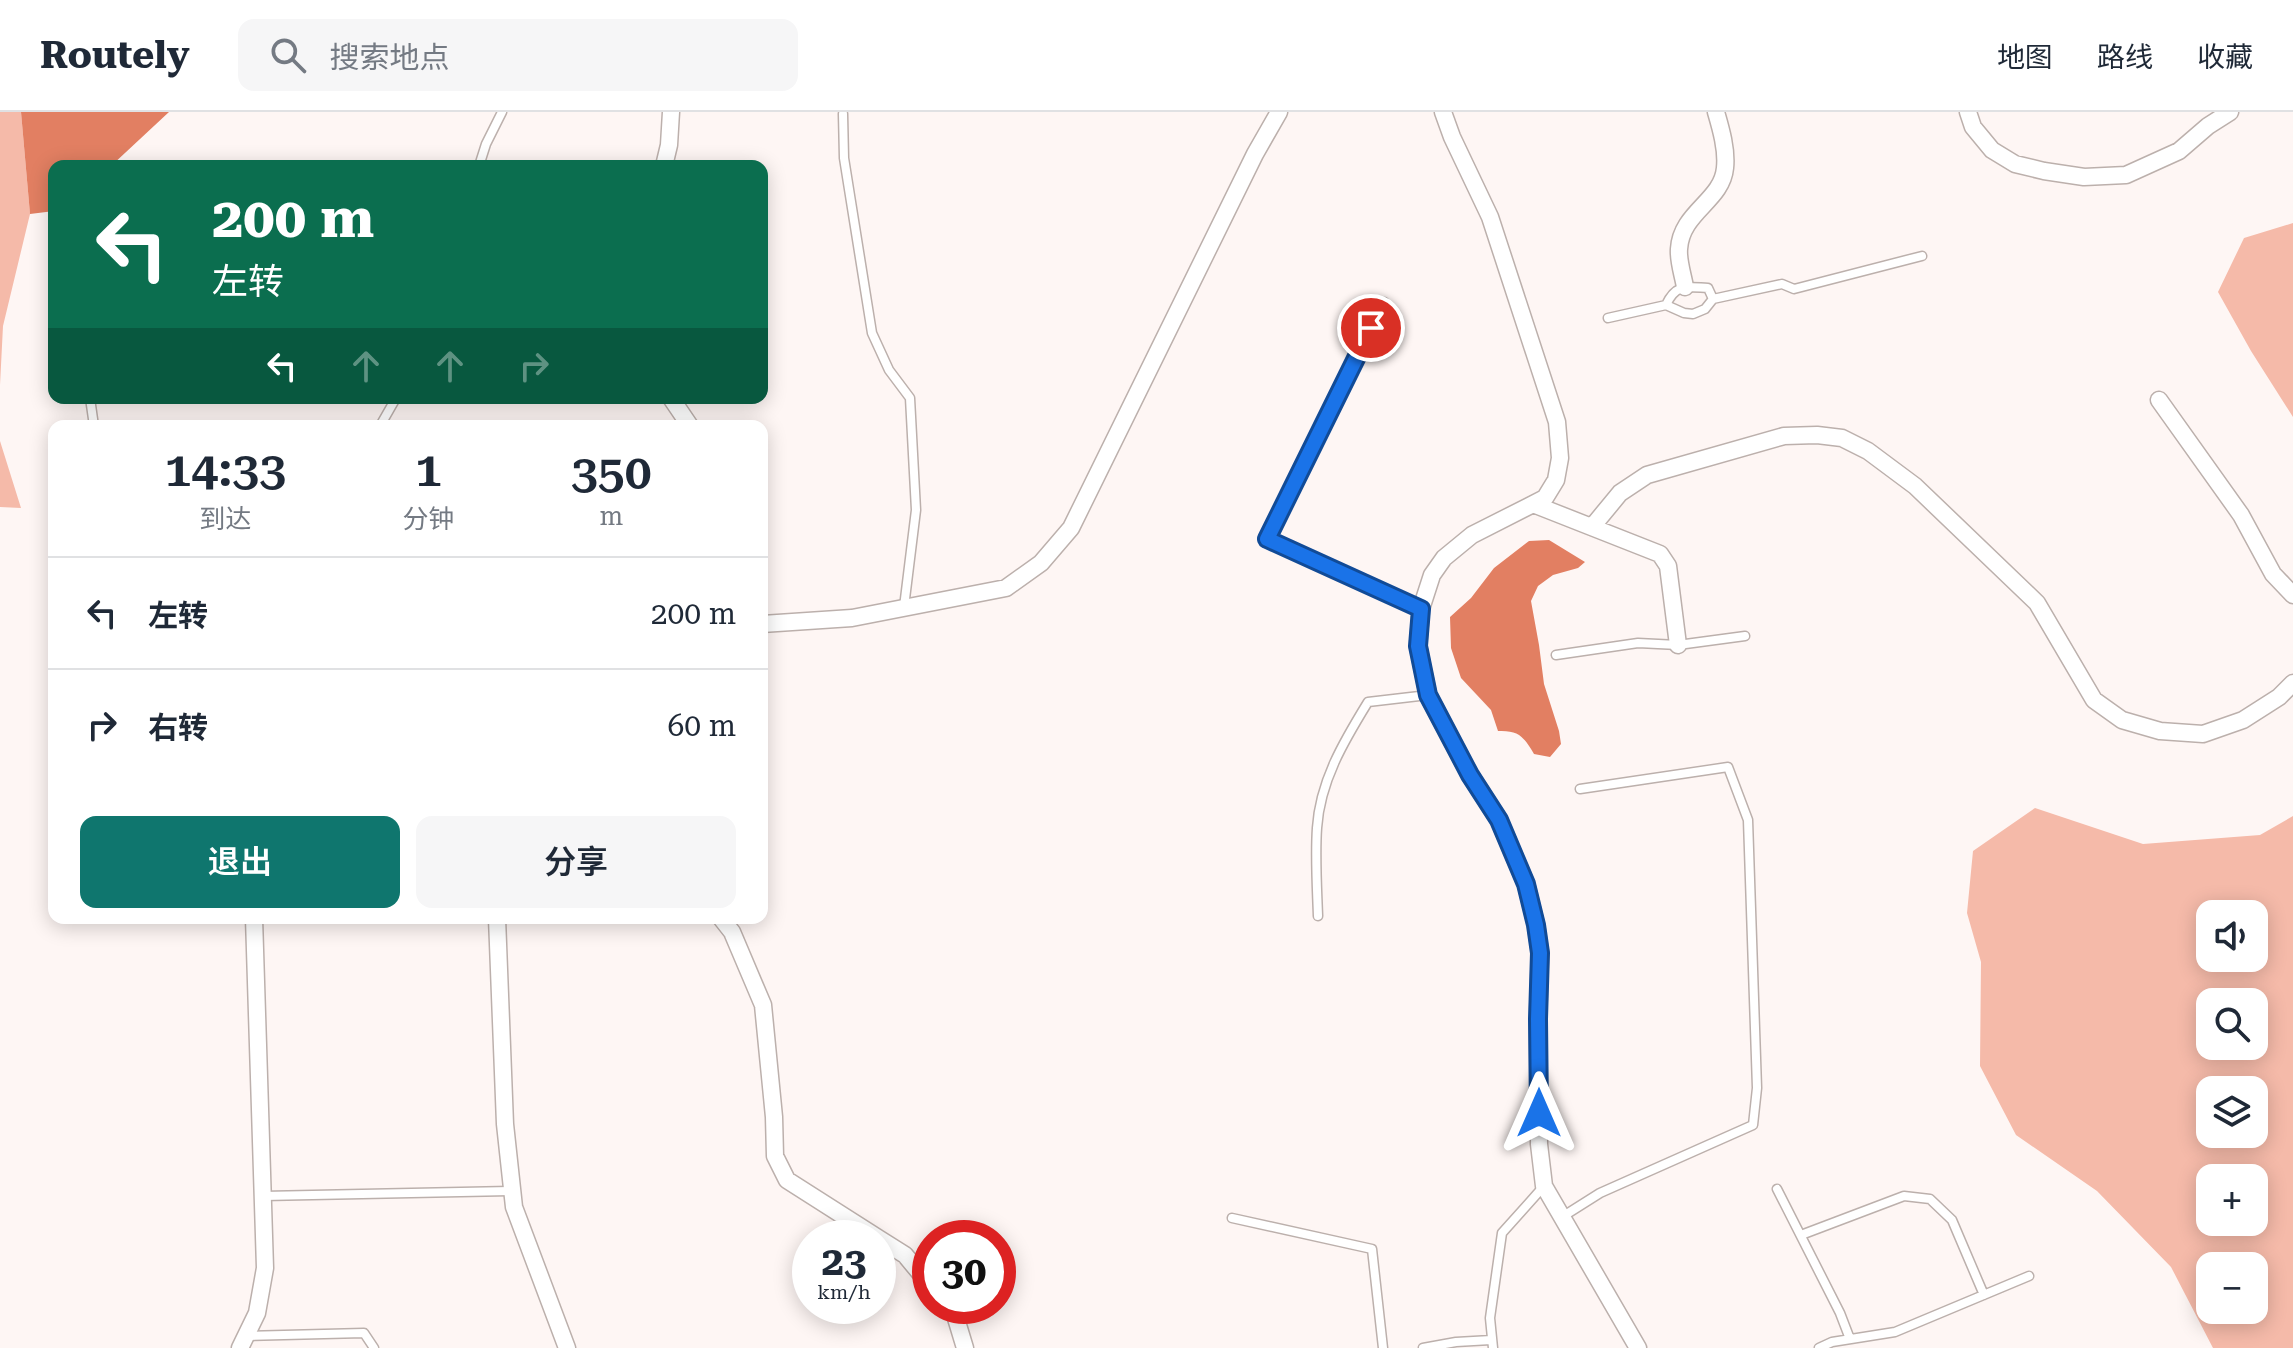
<!DOCTYPE html>
<html lang="zh">
<meta charset="utf-8">
<style>
:root{--surface:#fff;--page:#f6f6f7;--text:#1f2937;--muted:#747a83;--line:#e0e1e3;--accent:#0f766e}
body{margin:0;font-family:"Roboto Serif","Noto Sans SC",serif;background:var(--page);color:var(--text);height:100vh;display:flex;flex-direction:column;font-size:30px;white-space:nowrap}
*{box-sizing:border-box;margin:0}
p{font-size:26px;color:var(--muted)}
.icon{flex:none;width:44px;height:44px;fill:none;stroke:currentColor;stroke-width:2;stroke-linecap:round;stroke-linejoin:round}
.map{position:relative;flex:1;overflow:hidden}
.sheet{position:absolute;left:48px;top:308px;width:720px;height:504px;display:flex;flex-direction:column;background:var(--surface);border-radius:16px;box-shadow:0 4px 20px #0003}
.sheet>*{flex:none}
.top-card{position:absolute;left:48px;top:48px;width:720px;height:244px;border-radius:16px;box-shadow:0 4px 20px #0003;background:#0b6e4f;color:#fff;overflow:hidden}
.buttons{position:absolute;left:2196px;top:788px;display:grid;gap:16px}
.buttons a{display:grid;place-items:center;width:72px;height:72px;border-radius:16px;background:var(--surface);box-shadow:0 4px 20px #0003;font-size:40px}
.speed{position:absolute;left:792px;top:1108px;display:flex;gap:16px;font-size:40px;font-weight:700;text-align:center}
.speed>*{display:grid;place-content:center;width:104px;height:104px;border-radius:50%;background:var(--surface);box-shadow:0 4px 20px #0003;line-height:1}
.speed small{font-size:20px;font-weight:400}
.speed .limit{border:12px solid #d22;background:#fff;color:#111}
.pin{position:absolute;display:grid;place-items:center;width:68px;height:68px;color:#fff;margin:-34px;border:4px solid #fff;border-radius:50%;box-shadow:0 2px 8px #0007}
.me{position:absolute;width:88px;margin:-44px;rotate:0deg;stroke-linejoin:round;filter:drop-shadow(0 0 6px #0008)}
.turn{display:flex;align-items:center;gap:28px;height:168px;padding:0 32px;font-size:36px}
.turn .icon{width:104px;height:104px;stroke-width:2.5}
.turn b{display:block;font-size:56px;line-height:68px}
.lanes{display:flex;align-items:center;height:76px;padding:0 32px;background:#0003;justify-content:center;gap:40px;direction:ltr}
.lanes .off{opacity:.35}
.eta{display:flex;justify-content:space-evenly;align-items:center;height:136px;text-align:center}
.eta b{font-size:48px;font-weight:600;line-height:56px}
.button{display:flex;gap:16px;margin-top:auto;padding:16px 32px}
.button a{flex:1;height:92px;border-radius:16px;background:var(--accent);color:#fff;font-size:32px;font-weight:600;line-height:92px;text-align:center}
.button a+a{background:var(--page);color:var(--text)}
ul{padding:0;list-style:none}
li{display:flex;align-items:center;gap:24px;height:112px;padding:0 32px;border-top:2px solid var(--line)}
li div{flex:1}
li b{display:block;font-size:30px}
li em{font-style:normal}
header{display:flex;align-items:center;gap:48px;box-sizing:border-box;height:112px;padding:0 40px;background:var(--surface);border-bottom:2px solid var(--line)}
header strong{font-size:38px}
nav{display:flex;gap:44px;margin-inline-start:auto;font-size:28px}
.search{width:560px;height:72px;background:var(--page);display:flex;align-items:center;gap:20px;box-sizing:border-box;padding:0 28px;border-radius:16px;color:var(--muted);font-size:30px}
.map>svg:first-child{display:block}
</style>
<header>
<strong>Routely</strong>
<div class="search"><svg class="icon" aria-label="search" viewBox="0 0 24 24"><circle cx="10" cy="10" r="6"/><path d="M15 15l6 6"/></svg>搜索地点</div>
<nav><a>地图</a><a>路线</a><a>收藏</a></nav>
</header>
<div class="map">
<svg width="2293" height="1236" viewBox="0 0 2293 1236">
<rect width="100%" height="100%" fill="#fef6f4"/>
<!-- green -->
<path fill="#f5baa9" fill-rule="evenodd" d="M0,0H21L30,102L3,214L0,273Z
M2293,111V305L2251,239L2218,180L2244,126Z
M0,329L21,396L0,395Z
M2035,696L2143,732L2260,723L2293,704V1236H2213L2171,1155L2097,1079L2016,1023L1980,954L1981,850L1967,801L1973,739ZM2210,802H2254V846H2210ZM2210,890H2254V934H2210ZM2210,978H2254V1022H2210ZM2210,1066H2254V1110H2210ZM2210,1154H2254V1198H2210Z"/>
<!-- water -->
<path fill="#e27f62" d="M21,0H169L111,54H54V99L30,102Z
M1549,428L1585,450L1578,456L1553,463L1538,474L1531,489L1539,533L1544,572L1559,619L1561,632L1550,645L1534,642C1524,625 1519,618 1498,619L1491,598L1461,566L1451,536L1450,505L1471,486L1494,456L1529,429Z"/>
<g fill="none" stroke-linecap="round" stroke-linejoin="round">
<defs>
<path id="service" d="M843,2L844,46L872,221L889,258L910,286L916,398L904,495
M479,54L486,32L502,0
M1384,190L1267,427L1421,497
M1666,193C1676,171 1687,175 1708,176L1713,187
M1608,206L1666,193L1684,201L1693,202L1705,197L1713,187L1782,172L1794,177L1922,144
M90,286L94,314
M380,314L396,286
M1556,543L1638,531L1678,533L1745,524
M1318,804C1317,775 1315,745 1317,716C1320,669 1344,629 1368,590L1428,583
M1777,1077L1840,1201L1850,1227
M263,1084L512,1079
M1562,1105L1600,1081L1753,1013L1757,976L1748,708L1728,655L1580,677
M1232,1106L1372,1137L1383,1236
M1801,1123L1904,1084L1930,1087L1952,1108L1984,1183
M246,1224L364,1221L374,1236
M1423,1236L1456,1230L1491,1228
M1493,1236L1490,1206L1502,1121L1544,1074
M1819,1236L1832,1230L1895,1220L2029,1164"/>
<path id="minor" d="M1443,0L1452,25L1490,105L1557,310L1560,346L1556,368L1545,386L1472,423L1444,446L1432,463L1421,497L1418,534L1428,583L1470,663L1499,708L1526,772L1536,813L1540,841L1538,907L1539,1032L1544,1074L1638,1236
M1968,0L1973,15L1992,38L2015,52L2044,59L2084,65L2126,63L2179,39L2208,14L2230,0
M664,54L669,33L671,0
M1685,175C1683,163 1678,149 1679,137C1681,100 1722,89 1725,56C1727,38 1721,17 1716,0
M671,286L690,314
M2159,288L2241,403L2273,462L2293,483
M1533,392L1660,442L1668,454L1678,533
M1592,415L1620,381L1647,363L1784,324L1817,323L1842,326L1868,339L1915,374L2037,491L2094,588L2122,608L2160,619L2203,622L2243,608L2279,585L2293,571
M762,512L852,506L1006,476L1041,451L1071,416L1255,42L1279,0
M497,806L505,1012L514,1095L567,1236
M721,806L732,820L763,893L774,1005L775,1044L787,1068L878,1126
M878,1126L905,1143L930,1173
M948,1194L955,1203L965,1236
M240,1236L257,1201L265,1156L254,806"/>
</defs>
<!-- service casing -->
<use href="#service" stroke="#bcb0ac" stroke-width="11"/>
<!-- minor casing -->
<use href="#minor" stroke="#bcb0ac" stroke-width="19"/>
<!-- service -->
<use href="#service" stroke="#fff" stroke-width="8"/>
<!-- minor -->
<use href="#minor" stroke="#fff" stroke-width="16"/>
</g>
<g fill="none" stroke-linecap="round" stroke-linejoin="round">
<defs>
<path id="route" d="M1371,216L1267,427L1421,497L1418,534L1428,583L1470,663L1499,708L1526,772L1536,813L1540,841L1538,907L1539,1001"/>
</defs>
<!-- route casing -->
<use href="#route" stroke="#114b97" stroke-width="20"/>
<!-- route -->
<use href="#route" stroke="#1a73e8" stroke-width="14"/>
</g>
</svg>
<div class="buttons">
<a><svg class="icon" aria-label="sound" viewBox="0 0 24 24"><path d="M4 9h4l5-4v14l-5-4H4zM17 9q2 3 0 6"/></svg></a>
<a><svg class="icon" aria-label="search" viewBox="0 0 24 24"><circle cx="10" cy="10" r="6"/><path d="M15 15l6 6"/></svg></a>
<a><svg class="icon" aria-label="layers" viewBox="0 0 24 24"><path d="M12 4l9 5-9 5-9-5zM3 14l9 5 9-5"/></svg></a>
<a>+</a>
<a>−</a>
</div>
<div class="speed"><div>23<small>km/h</small></div><div class="limit">30</div></div>
<div class="pin" style="left:1371px;top:216px;background:#d93025"><svg class="icon" aria-label="arrive" viewBox="0 0 24 24"><path d="M6 21V4h12l-3 4 3 4H6"/></svg></div>
<svg class="me" style="left:1539px;top:1001px" viewBox="-20 -20 40 40"><path d="M0-17L14 15 0 8-14 15z" fill="#1a73e8" stroke="#fff" stroke-width="4"/></svg>
<div class="top-card">
<div class="turn"><svg class="icon" aria-label="left" viewBox="0 0 24 24"><path d="M17 20v-9H6M10 6l-5 5 5 5"/></svg><div><b>200 m</b>左转</div></div>
<div class="lanes"><svg class="icon" aria-label="left" viewBox="0 0 24 24"><path d="M17 20v-9H6M10 6l-5 5 5 5"/></svg><svg class="icon off" aria-label="ahead" viewBox="0 0 24 24"><path d="M12 20V5M6 11l6-6 6 6"/></svg><svg class="icon off" aria-label="ahead" viewBox="0 0 24 24"><path d="M12 20V5M6 11l6-6 6 6"/></svg><svg class="icon off" aria-label="right" viewBox="0 0 24 24"><path d="M7 20v-9h11M14 6l5 5-5 5"/></svg></div>
</div>
<section class="sheet">
<div class="eta">
<div><b>14:33</b><p>到达</p></div>
<div><b>1</b><p>分钟</p></div>
<div><b>350</b><p>m</p></div>
</div>
<ul>
<li><svg class="icon" aria-label="left" viewBox="0 0 24 24"><path d="M17 20v-9H6M10 6l-5 5 5 5"/></svg><div><b>左转</b></div><em>200 m</em></li>
<li><svg class="icon" aria-label="right" viewBox="0 0 24 24"><path d="M7 20v-9h11M14 6l5 5-5 5"/></svg><div><b>右转</b></div><em>60 m</em></li>
</ul>
<div class="button"><a>退出</a><a>分享</a></div>
</section>
</div>
